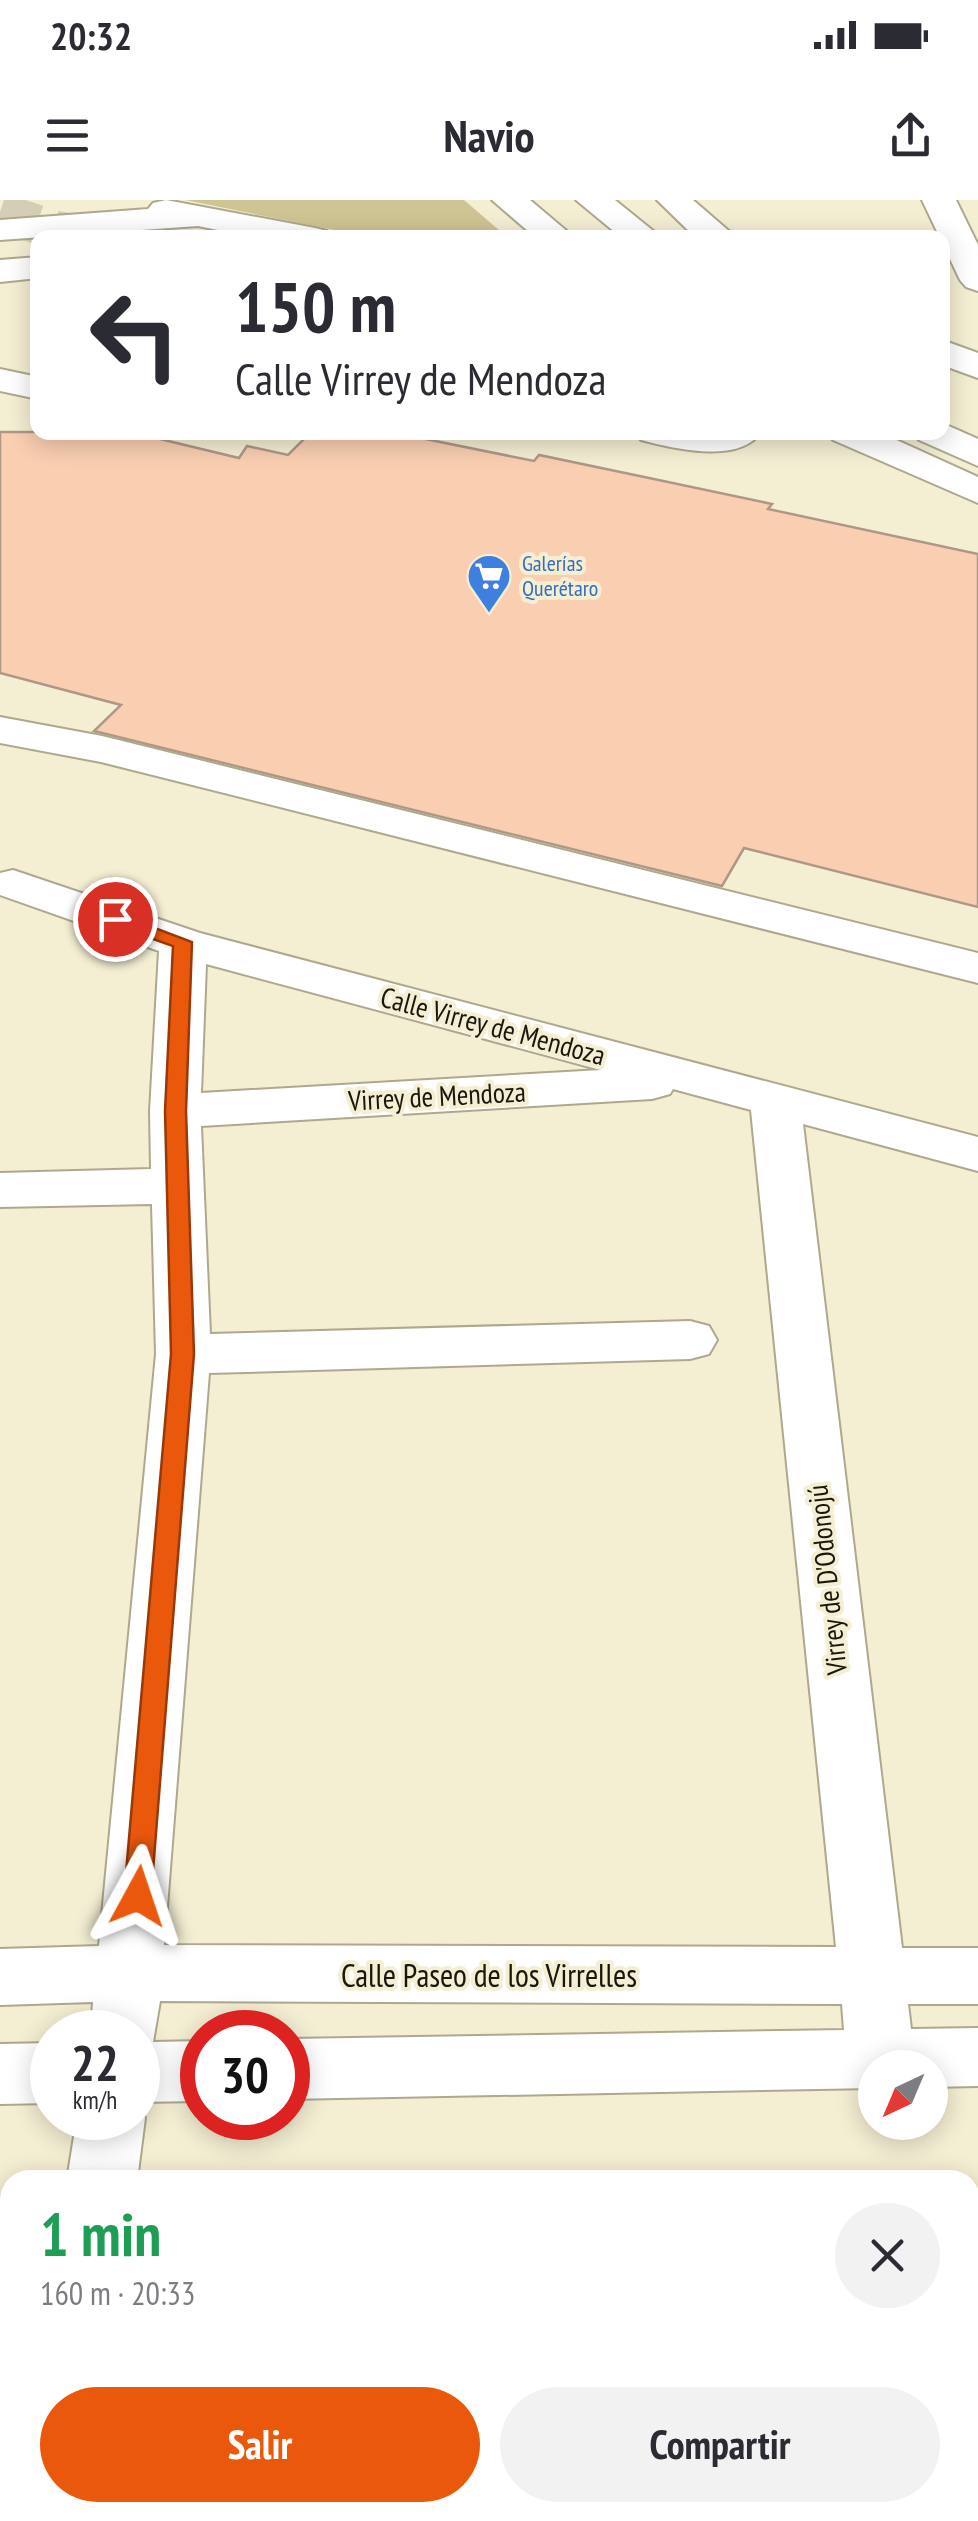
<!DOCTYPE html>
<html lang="es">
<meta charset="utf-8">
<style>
:root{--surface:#fff;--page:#f2f2f3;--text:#2b2b33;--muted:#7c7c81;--accent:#ea580c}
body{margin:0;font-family:"PT Sans Narrow",sans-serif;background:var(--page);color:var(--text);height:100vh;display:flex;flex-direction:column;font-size:38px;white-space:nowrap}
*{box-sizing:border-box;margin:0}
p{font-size:32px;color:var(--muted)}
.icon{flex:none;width:55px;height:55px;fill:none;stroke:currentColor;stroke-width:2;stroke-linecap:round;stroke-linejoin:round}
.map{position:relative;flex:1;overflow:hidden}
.details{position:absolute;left:0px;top:1970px;width:980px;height:352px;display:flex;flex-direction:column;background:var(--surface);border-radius:30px 30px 0 0;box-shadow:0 5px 25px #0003}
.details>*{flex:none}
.top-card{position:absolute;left:30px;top:30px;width:920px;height:210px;border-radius:20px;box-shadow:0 5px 25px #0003;background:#fff;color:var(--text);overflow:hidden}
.needle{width:65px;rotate:224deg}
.fabs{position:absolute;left:858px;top:1850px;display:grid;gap:20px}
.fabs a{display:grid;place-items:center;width:90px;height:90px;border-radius:50%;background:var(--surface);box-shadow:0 5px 25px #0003;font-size:50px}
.speed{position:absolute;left:30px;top:1810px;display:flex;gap:20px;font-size:50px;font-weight:700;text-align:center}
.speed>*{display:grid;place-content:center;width:130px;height:130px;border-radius:50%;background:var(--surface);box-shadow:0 5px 25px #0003;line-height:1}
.speed small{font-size:25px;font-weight:400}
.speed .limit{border:15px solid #d22;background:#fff;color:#111}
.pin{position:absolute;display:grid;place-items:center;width:85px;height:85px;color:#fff;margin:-42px;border:5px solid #fff;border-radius:50%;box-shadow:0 2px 10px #0007}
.me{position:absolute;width:110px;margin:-55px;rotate:5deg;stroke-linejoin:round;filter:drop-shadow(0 0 8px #0008)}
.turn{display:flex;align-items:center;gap:35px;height:210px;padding:0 40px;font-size:45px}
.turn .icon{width:130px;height:130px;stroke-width:2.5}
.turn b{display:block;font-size:70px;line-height:85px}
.round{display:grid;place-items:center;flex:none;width:105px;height:105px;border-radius:52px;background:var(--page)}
.head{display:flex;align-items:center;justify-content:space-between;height:170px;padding:0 40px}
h1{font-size:60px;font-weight:800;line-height:75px;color:#1e9e55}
.cta{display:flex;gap:20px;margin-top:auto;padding:20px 40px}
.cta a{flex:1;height:115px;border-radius:60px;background:var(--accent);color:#fff;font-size:40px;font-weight:800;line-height:115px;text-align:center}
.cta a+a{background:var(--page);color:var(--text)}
.status{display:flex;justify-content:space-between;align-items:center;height:70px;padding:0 50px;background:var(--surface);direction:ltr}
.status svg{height:28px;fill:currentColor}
header{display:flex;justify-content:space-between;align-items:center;height:130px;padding:0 40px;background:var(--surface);font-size:45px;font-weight:800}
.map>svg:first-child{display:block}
</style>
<div class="status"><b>20:32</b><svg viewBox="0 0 49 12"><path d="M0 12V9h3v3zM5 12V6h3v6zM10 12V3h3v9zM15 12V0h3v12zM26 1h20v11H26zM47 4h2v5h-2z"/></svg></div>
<header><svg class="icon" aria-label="menu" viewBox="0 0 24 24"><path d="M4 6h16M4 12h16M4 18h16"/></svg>Navio<svg class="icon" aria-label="share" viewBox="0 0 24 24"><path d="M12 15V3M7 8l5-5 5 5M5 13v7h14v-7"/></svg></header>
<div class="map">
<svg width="978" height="2321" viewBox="0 0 978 2321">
<rect width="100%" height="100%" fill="#f4eed3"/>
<!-- green -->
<path fill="#cfc493" d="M185,0H464L507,37H369Z"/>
<!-- building -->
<path fill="#f9ceb1" stroke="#af9788" stroke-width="2.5" d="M0,232H131L239,258L247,246L288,255L311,232H391L534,261L539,255L649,278L772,304L768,309L978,354V707L744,648L722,686L94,531L121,505L0,473Z"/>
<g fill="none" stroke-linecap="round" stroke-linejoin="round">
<!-- highway-tunnel -->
<path stroke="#d3ceb5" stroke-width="39" stroke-dasharray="39 19" stroke-linecap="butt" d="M0,12L54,30L99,38"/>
<defs>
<path id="minor" d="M922,0H956L978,45V91L966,87L960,80Z
M38,57V78L0,82V60Z
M0,169L38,177V199L0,191Z
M635,232H761C739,265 672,248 641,240Z
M827,232H879L978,277V303L833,240Z
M0,517L102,536L978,753V783L101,562L0,543Z
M13,670L200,733L978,937V971L803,924L902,1748H978V1804H908L911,1829L978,1828V1886L930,1887V1868H875V1888L288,1899V1839L844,1830L842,1804L160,1801L153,1842L202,1841V1901L138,1902L145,1918L137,1980H67L77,1918H138V1832H91L93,1802L0,1805V1749L99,1746L156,1154L152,1004L0,1007V973L151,969L150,911L159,751L0,695V673ZM206,764L601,870L201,893ZM673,889L751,910L836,1747L164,1745L209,1173L690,1159L709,1154L717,1140L709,1126L690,1121L210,1134L201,926L652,899L670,894Z
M52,1843V1903L0,1904V1844Z
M12,2312H88L86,2321H10Z"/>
<path id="highway" d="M166,0L315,28L327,31L332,38H257L198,26L0,40V20L148,9L153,3Z
M492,0H530L575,38H536Z
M576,0H615L662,38H622Z
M657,0H693L737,38H696Z
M942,140L978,153V178L942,165Z
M942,223L978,239V266L919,240L913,232H942Z"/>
</defs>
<!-- minor casing -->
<use href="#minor" stroke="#aea88f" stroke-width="4"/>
<!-- highway casing -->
<use href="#highway" stroke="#aea88f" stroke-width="4"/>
<!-- minor -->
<use href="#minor" fill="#fff" fill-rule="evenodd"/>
<!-- highway -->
<use href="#highway" fill="#fff" fill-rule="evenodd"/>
</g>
<!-- route -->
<path fill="#ea580c" stroke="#983908" stroke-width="2.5" d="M115,713L192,742L186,911L194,1154L151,1696L147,1704L138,1707L128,1704L124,1696L171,1154L165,911L173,746L108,723V715Z"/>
<!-- icons -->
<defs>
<symbol id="supermarket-pin" viewBox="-11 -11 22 30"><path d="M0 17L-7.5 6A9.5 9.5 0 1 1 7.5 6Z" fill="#3f7fe0" stroke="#f4eed3"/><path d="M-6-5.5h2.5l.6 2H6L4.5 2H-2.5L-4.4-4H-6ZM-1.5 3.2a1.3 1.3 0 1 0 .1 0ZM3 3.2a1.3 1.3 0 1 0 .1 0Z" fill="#fff"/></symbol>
</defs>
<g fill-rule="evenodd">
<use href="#supermarket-pin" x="464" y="351" width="50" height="68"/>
</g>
<g text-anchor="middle" stroke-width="8" stroke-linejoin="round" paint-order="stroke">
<!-- far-shop labels -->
<g font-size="22" fill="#366cbe" stroke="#f4eed3" text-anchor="start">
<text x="522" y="371">Galerías<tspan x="522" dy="25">Querétaro</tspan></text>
</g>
<!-- street labels -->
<g font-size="28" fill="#19170d" stroke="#f4eed3">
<text transform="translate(493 826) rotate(15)" y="10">Calle Virrey de Mendoza</text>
<text transform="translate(437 896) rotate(-3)" y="10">Virrey de Mendoza</text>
<text transform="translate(827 1380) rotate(-96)" y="10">Virrey de D'Odonojú</text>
</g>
<!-- near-street labels -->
<g font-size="32" fill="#19170d" stroke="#f4eed3">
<text x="489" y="1787">Calle Paseo de los Virrelles</text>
</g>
</g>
</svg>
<div class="fabs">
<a><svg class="needle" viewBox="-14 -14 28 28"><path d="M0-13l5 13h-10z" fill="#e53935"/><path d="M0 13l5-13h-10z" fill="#7c7c81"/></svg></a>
</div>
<div class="speed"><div>22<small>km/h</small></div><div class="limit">30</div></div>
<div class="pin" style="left:115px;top:719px;background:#d93025"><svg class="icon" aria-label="arrive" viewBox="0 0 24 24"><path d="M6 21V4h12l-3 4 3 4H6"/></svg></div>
<svg class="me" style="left:138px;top:1696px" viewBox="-20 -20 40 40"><path d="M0-17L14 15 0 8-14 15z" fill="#ea580c" stroke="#fff" stroke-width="4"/></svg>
<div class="top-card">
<div class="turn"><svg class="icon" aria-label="left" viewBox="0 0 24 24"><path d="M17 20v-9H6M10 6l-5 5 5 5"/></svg><div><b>150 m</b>Calle Virrey de Mendoza</div></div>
</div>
<section class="details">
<div class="head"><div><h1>1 min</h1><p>160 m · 20:33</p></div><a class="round"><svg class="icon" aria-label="close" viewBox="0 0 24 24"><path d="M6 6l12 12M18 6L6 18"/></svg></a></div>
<div class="cta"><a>Salir</a><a>Compartir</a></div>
</section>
</div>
